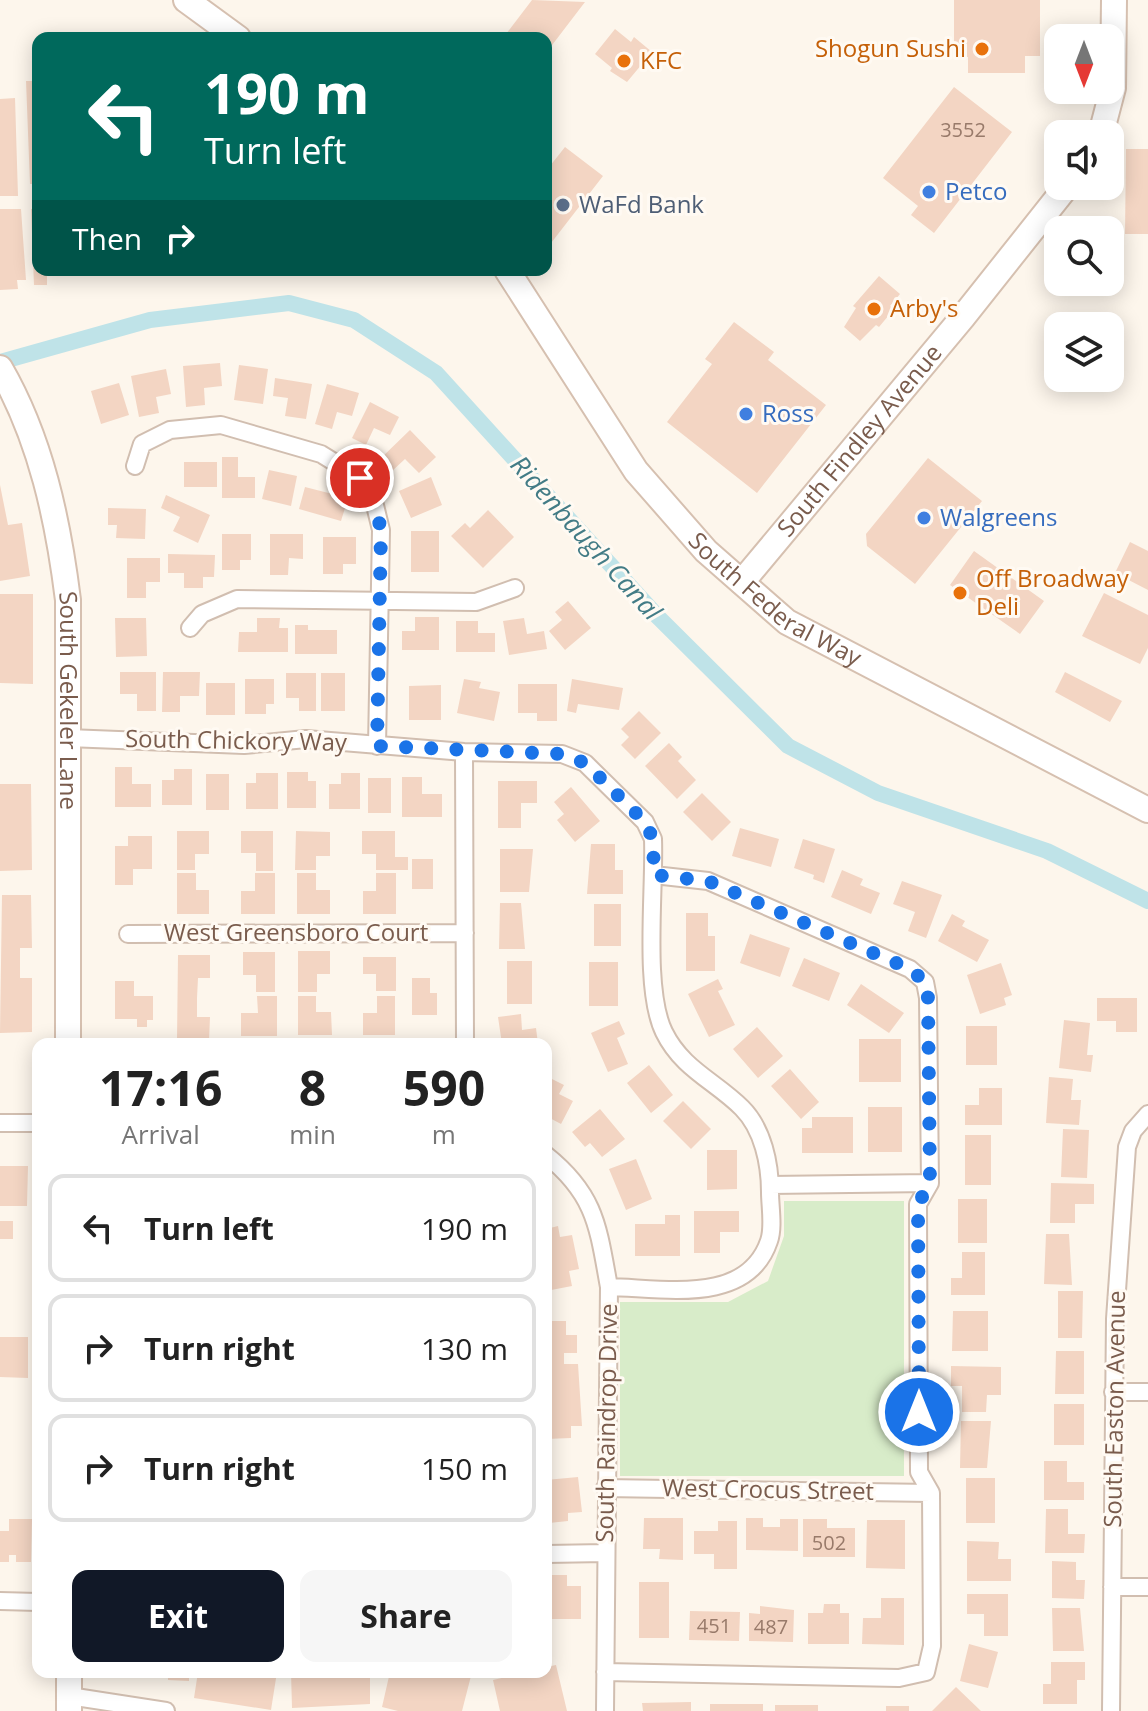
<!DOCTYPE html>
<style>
:root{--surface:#fff;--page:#f6f6f6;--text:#222;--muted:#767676;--line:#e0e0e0;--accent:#111827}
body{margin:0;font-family:"Open Sans",sans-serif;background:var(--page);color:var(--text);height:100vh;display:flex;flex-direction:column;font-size:30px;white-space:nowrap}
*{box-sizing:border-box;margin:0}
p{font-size:26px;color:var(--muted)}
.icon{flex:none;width:44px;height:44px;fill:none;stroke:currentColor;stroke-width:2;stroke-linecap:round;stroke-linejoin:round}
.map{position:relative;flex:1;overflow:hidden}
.sheet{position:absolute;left:32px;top:1038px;width:520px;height:640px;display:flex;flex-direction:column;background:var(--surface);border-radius:16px;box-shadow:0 4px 20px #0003}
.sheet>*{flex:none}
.hud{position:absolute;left:32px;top:32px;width:520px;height:244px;border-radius:16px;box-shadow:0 4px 20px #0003;background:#00695c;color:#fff;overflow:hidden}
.needle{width:52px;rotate:180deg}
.controls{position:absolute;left:1044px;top:24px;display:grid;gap:16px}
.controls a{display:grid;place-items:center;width:80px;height:80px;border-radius:16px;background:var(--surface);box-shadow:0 4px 20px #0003;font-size:40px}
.pin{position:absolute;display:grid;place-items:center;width:68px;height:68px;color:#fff;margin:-34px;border:4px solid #fff;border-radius:50%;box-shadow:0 2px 8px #0007}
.me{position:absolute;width:88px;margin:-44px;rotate:0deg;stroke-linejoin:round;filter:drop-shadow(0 0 6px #0008)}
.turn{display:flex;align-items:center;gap:28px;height:168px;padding:0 40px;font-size:36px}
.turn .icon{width:104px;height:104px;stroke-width:2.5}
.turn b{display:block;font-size:56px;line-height:68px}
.then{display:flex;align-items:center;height:76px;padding:0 40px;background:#0003;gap:16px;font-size:30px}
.eta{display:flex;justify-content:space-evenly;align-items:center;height:136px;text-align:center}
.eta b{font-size:48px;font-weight:700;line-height:56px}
.primary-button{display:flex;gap:16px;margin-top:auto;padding:16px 40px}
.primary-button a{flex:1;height:92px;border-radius:16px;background:var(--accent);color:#fff;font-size:32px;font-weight:700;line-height:92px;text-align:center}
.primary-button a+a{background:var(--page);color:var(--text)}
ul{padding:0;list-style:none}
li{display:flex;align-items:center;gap:24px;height:108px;margin:0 16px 12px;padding:0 24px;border:4px solid var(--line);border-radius:16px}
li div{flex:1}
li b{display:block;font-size:30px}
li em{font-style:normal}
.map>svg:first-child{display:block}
</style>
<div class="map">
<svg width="1148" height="1711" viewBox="0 0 1148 1711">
<rect width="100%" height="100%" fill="#fdf6ec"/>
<!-- green -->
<path fill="#d8ecc9" d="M784,1201H904V1476H620V1302H728L768,1281L784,1236Z"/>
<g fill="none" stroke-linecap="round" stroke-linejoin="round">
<!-- canal -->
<path stroke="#bfe3e8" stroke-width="16" d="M0,362L150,320L289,303L354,320L436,373L658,617L788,746L878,793L1047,851L1148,901"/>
</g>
<!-- building -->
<path fill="#f3d5c3" d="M532,0L585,2L546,53V38H503Z
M954,0H1040V56H1025V73H968V57H954Z
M615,29L631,42L634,37L652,52L627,82L610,71L612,68L595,54Z
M26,81H38V184H30Z
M954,87L1012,132L934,233L911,215L918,206L883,178Z
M15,98L18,196H0V99Z
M565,147L603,176L548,247L546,171Z
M1126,149H1148V234H1125Z
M38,208V270H47V285H34L31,209Z
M0,209H21L26,280H17L18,289L0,290Z
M879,276L900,294L890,306L894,309L879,327L876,325L860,341L844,327L856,308L853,306Z
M734,322L774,352L768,360L826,405L757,493L667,422L712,364L705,359Z
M220,363L222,386L204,388L205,405L186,407L183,366Z
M239,365L268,369L263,404L234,400Z
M166,369L171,394L156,397L159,413L139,417L131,376Z
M275,378L312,384L306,419L285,416L288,398L273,396Z
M119,383L129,415L101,424L91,391Z
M327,384L359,393L352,416L337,412L332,429L315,424Z
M370,402L399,417L390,435L374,428L366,445L352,438Z
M410,430L436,457L419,473L405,459L391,472L379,460Z
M222,457H238V477H255V498H222Z
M928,458L982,501L915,584L867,546L866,534Z
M184,462H217V487H184Z
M269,470L297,476L291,506L262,499Z
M431,477L442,505L411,518L399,491Z
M0,485L8,525L22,523L30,576L0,581Z
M305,487L348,498L341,521L299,509Z
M166,495L210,515L198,543L173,531L180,517L161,508Z
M108,508L146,509L145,539L116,538L117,525H108Z
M488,510L514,537L483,568L451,536L465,523L470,528Z
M411,531H439V572H411Z
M222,534H251V560H240V570H222Z
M270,534H303V559L289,558L288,575H270Z
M323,537H356V564H343V574H323Z
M1130,542L1148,551V590L1115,573Z
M974,551L1044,601L1020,634L950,585Z
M168,554L215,555L214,577H203V588H184V573H168Z
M127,558H160V582H146V598H127Z
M1104,593L1148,615V648L1140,664L1082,636Z
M0,594H33V684L0,683Z
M568,601L591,628L565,650L549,631L562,620L555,612Z
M415,617H439V650H402V631H415Z
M115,618H146L147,656L116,657Z
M257,618H280L279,628H288V652H238L239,632H257Z
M524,618L527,634L544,631L547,649L509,655L503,621Z
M456,621H478V633H495V652H456Z
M295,625H308V630H337V654H295Z
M120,672H156V711H137V694H120Z
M163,672H200L199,696H180V712H162Z
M1065,672L1122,701L1110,722L1055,692Z
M286,673H316V711H299V698H286Z
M321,673H345V711H321Z
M245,679H274V704H266V714H245Z
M464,679L481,682L479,688L500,692L494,721L457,713Z
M572,679L623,688L619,710L578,704L576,713L567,711Z
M206,683H235V715H206Z
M518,684H557V721H537V713H518Z
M441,685V720H409V686Z
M639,711L661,733L635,759L621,745L629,737L621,729Z
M669,743L682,757L678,761L696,780L677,799L645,766Z
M115,767H132V784H151V807H115Z
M174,769H192V805H162V780H174Z
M287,772H308V781H316V808H287Z
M256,773H278V809H246V783H256Z
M341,773H360V809H329V784H341Z
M206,774H229V810H206Z
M402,777H422V794H442V817H402Z
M368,778H391V813H368Z
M498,781H537V803H521V828H498Z
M0,784H31L32,870L0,871Z
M571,787L600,821L575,842L557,820L564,814L554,802Z
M702,793L731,822L712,841L683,812Z
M740,828L779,839L771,867L732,856Z
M177,831H209V854H195V870H177Z
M241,831H273V871H256V853H241Z
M296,831L330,832V856H316V870H295Z
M362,831H395V857H408V870H376V854H362Z
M128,836H152V869H133V885H115V846H128Z
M803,839L835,849L824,883L813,879L814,875L794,868Z
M591,844H615V870H623V894H587Z
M500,849H533L529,892H500Z
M412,859H433V889H412Z
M842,870L863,879L860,885L880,893L871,914L831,897Z
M177,873H196V890H209V914H177Z
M255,873H275V914H241V891H255Z
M297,873H316V890H330V914H297Z
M376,873H396V914H363V891H376Z
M902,881L942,895L926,938L908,931L915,912L893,904Z
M2,895H31L32,948H20V978H32V1032L0,1033Z
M500,903H521L525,949H499Z
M594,904H621V946H594Z
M686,913H708V936H715V971H686Z
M952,914L965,921L962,926L989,940L977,962L938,941Z
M750,934L790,948L780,977L740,963Z
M298,951H330V974H317V992H298Z
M243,952H275V992H256V975H243Z
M178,955H210V978H198L197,998V1017H210L209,1041L177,1040Z
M363,957H396V991H376V974H363Z
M804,958L840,973L829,1001L792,986Z
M507,961H532V1004H507Z
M589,962H618V1006H589Z
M1001,963L1012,995L1004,998L1006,1005L980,1014L967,975Z
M412,978H430V993H437V1015H412Z
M718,979L723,989L718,991L735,1025L709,1037L688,994Z
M115,981H134V996H153V1020H147V1027H137V1019H115Z
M861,984L904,1013L889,1033L847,1005Z
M257,996H277V1036H241V1013H258Z
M298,996H316V1012H331L332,1035H298Z
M377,996H395V1035H363V1013H377Z
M1097,998H1137V1032H1116V1021H1097Z
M521,1014L522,1030L536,1028L538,1044H502L498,1017Z
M1064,1020L1090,1023L1087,1055H1093L1091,1072L1059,1068Z
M619,1021L625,1034L617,1038L628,1064L608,1072L591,1033Z
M966,1026H997V1065H966Z
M757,1027L783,1056L758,1078L733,1049Z
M859,1039H901V1082H859Z
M649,1065L673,1095L651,1113L627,1083Z
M790,1069L819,1102L801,1119L771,1086Z
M1049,1077L1073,1079L1071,1100H1081L1079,1125L1046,1123Z
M550,1078L564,1085L559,1094L573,1101L561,1124L546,1116V1086Z
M979,1088H1002V1125H965V1105H979Z
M683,1101L711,1129L691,1149L663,1121Z
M868,1107H902V1152H868Z
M600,1109L625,1139L602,1157L590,1143L585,1147L572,1132Z
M812,1117H853V1153H802V1128H812Z
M1063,1129L1089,1130L1087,1178L1061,1177Z
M965,1135H991V1185H965Z
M707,1150H737V1189L707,1190Z
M636,1159L652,1199L626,1210L609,1169Z
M0,1166H28L27,1206H0Z
M1051,1183L1094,1184V1204H1075V1223H1050Z
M958,1199H987V1243H958Z
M694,1211H739V1232H720V1253H694Z
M665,1215H680V1256H635V1224H665Z
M0,1221H13V1239H0Z
M558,1226L560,1237L572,1235L579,1269L569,1271L572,1286L546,1291V1229Z
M1046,1234H1069L1072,1285L1044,1284Z
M962,1252H985V1295H951V1278H962Z
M1058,1291H1083L1082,1338H1058Z
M953,1311H988V1351H952Z
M546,1321H566V1335H577V1353H564V1364H578L582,1426H571V1438L546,1439Z
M0,1337H28V1378L0,1377Z
M1056,1351H1084V1394H1055Z
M951,1366L1001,1367V1395H987L986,1412H962V1386H951Z
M1054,1404H1084V1445H1054Z
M961,1421H991L987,1468H960Z
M1044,1461H1067V1482H1084V1500H1044Z
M578,1477L582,1512L568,1513V1521L549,1523L546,1480Z
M966,1478H995V1523H966Z
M1046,1509H1068V1534H1085L1084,1553H1045Z
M644,1518H683V1560L659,1559L660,1549H643Z
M746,1518H763V1527H780V1519H798V1551L746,1550Z
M9,1519H32L31,1562H16V1555H9V1562H0V1531H9Z
M803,1519H827V1528H855V1557H803Z
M867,1520H905V1569L866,1568Z
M718,1521H737V1569H714V1554H694V1531H718Z
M967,1541L999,1542L998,1559H1011V1581H967Z
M1052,1561L1076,1562V1580H1085L1084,1599L1052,1598Z
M546,1575H567V1586H581V1619H546Z
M639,1582H669V1638H639Z
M967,1594H1008V1636H984V1614H967Z
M881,1598H904V1645L862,1644L863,1618H881Z
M824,1604H840V1613H849V1644H808V1613H823Z
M760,1606L794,1610L793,1642L749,1641V1613L760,1614Z
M1052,1608H1080L1084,1651H1053Z
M690,1611L740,1612L739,1641L689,1640Z
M969,1644L998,1652L988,1688L960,1681Z
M1051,1662H1085V1680H1077V1704H1043V1684H1051Z
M556,1665L567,1711H500L493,1680L526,1672H546V1667Z
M148,1672H189V1681L168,1680V1675Z
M198,1672H277L271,1710L194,1698Z
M291,1672H370V1704L292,1708Z
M390,1672H472L462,1711H398L382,1707Z
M956,1687L981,1711H932Z
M691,1702V1711H643L642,1703Z
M710,1704H763V1711H710Z
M775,1705H818V1711H775Z
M886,1706H909V1711H886Z"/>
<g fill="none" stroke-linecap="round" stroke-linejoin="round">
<defs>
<path id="street" d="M135,466L142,444L170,430L221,425L321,454L360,478L372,493L381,530L377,746
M190,628L202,614L237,599L476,602L515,588
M68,738L244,745L306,739L464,752L562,754L585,763L645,822L653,839C655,890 643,989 664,1032C682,1069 715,1081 742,1108C763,1129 770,1164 770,1192C770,1207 774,1227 769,1241C747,1306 663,1288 609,1287
M464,752L465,1044
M128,934L465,933
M0,1123H38
M546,1155C596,1195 598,1227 609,1287L605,1711
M770,1185L930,1183
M1113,1392H1148
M605,1488L931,1493
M546,1554L605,1553
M1112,1587H1148
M0,1601L38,1602
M605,1672L899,1678L926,1672L932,1646L931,1493L919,1472L918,1204L930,1183L928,998L925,982L910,969L708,881L654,875
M69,1696L166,1711
M1111,1711L1115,1319L1127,1147L1133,1131L1148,1114"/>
<g id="secondary">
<path d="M186,0L238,38"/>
<path d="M1101,134L1113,88L1114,0"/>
<path id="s1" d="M507,270L636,471L706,551L787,622L1148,810"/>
<path id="s2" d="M0,368C41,439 58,520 68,600V1044"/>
<path id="s3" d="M742,582L963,317L1067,186"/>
<path d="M69,1672V1711"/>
</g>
</defs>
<!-- street casing -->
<use href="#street" stroke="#d1beb0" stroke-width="20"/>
<!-- secondary casing -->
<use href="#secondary" stroke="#d6c0b0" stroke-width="28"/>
<!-- street -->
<use href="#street" stroke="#fff" stroke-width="16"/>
<!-- secondary -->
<use href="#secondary" stroke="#fff" stroke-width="24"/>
</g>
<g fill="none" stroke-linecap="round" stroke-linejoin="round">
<!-- route -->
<path stroke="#1a73e8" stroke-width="14" stroke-dasharray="0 25.2" d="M360,478L372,493L381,530L377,746L562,754L585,763L645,822L653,839L654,875L708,881L910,969L925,982L928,998L930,1183L918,1204L919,1412"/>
</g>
<!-- markers -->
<g fill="#e8710a" stroke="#fffaf3" stroke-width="3">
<circle cx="982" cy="49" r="8"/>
<circle cx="624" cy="61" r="8"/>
<circle cx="874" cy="309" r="8"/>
<circle cx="960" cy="593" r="8"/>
</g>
<g fill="#3f7fe0" stroke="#fffaf3" stroke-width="3">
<circle cx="929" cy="192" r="8"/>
<circle cx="746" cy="414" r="8"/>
<circle cx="924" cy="518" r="8"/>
</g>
<circle fill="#5c6f8a" stroke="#fffaf3" stroke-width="3" cx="563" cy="205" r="8"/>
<g text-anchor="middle" stroke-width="6" stroke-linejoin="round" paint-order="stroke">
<!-- number labels -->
<g font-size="20" fill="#987a6a">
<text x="963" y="137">3552</text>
<text x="829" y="1550">502</text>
<text x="714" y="1633">451</text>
<text x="771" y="1634">487</text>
</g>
<!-- food labels -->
<g font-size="24" fill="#c56008" stroke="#fffaf3" text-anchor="start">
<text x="966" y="57" text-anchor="end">Shogun Sushi</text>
<text x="640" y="69">KFC</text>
<text x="890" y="317">Arby's</text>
<text x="976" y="587">Off Broadway<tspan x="976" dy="28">Deli</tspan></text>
</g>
<!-- shop labels -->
<g font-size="24" fill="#366cbe" stroke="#fffaf3" text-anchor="start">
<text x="945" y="200">Petco</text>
<text x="762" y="422">Ross</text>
<text x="940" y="526">Walgreens</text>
</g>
<!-- service labels -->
<g font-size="24" fill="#4e5e75" stroke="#fffaf3" text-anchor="start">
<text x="579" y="213">WaFd Bank</text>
</g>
<!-- street labels -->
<g font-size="24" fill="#7a5c4d" stroke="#fffaf3">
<text dy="8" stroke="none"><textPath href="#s3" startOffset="184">South Findley Avenue</textPath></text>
<text dy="8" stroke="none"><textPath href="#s1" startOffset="430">South Federal Way</textPath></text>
<text dy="8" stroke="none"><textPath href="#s2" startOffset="344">South Gekeler Lane</textPath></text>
<text transform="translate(236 741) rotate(1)" y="8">South Chickory Way</text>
<text x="296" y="941">West Greensboro Court</text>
<text transform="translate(1115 1409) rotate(-89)" y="8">South Easton Avenue</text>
<text transform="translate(607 1423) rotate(-89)" y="8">South Raindrop Drive</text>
<text transform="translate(768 1490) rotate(1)" y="8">West Crocus Street</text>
</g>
<!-- water labels -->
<g font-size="26" font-style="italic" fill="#437c86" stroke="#fffaf3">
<text transform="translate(586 538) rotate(48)" y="9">Ridenbaugh Canal</text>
</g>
</g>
</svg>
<div class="controls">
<a><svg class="needle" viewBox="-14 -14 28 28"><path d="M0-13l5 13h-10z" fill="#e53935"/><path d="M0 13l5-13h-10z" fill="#767676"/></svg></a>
<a><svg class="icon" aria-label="sound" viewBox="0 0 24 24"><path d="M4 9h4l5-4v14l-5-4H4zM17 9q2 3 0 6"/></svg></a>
<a><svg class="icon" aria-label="search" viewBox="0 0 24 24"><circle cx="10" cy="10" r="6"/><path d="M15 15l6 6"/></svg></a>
<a><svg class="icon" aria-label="layers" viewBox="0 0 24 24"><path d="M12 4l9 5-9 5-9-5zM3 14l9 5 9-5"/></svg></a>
</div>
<div class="pin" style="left:360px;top:478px;background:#d93025"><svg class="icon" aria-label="arrive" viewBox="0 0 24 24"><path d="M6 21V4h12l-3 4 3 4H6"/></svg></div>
<svg class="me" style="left:919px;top:1412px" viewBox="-20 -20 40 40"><circle r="17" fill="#1a73e8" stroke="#fff" stroke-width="3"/><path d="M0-11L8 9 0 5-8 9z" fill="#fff"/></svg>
<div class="hud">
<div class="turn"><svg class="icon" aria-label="left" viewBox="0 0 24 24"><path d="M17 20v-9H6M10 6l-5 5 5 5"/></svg><div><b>190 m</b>Turn left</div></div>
<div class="then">Then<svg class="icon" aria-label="right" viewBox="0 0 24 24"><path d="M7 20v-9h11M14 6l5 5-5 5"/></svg></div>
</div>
<section class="sheet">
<div class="eta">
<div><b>17:16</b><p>Arrival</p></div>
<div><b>8</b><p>min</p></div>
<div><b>590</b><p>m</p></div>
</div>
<ul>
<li><svg class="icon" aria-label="left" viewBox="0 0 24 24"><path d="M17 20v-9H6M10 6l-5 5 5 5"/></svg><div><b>Turn left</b></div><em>190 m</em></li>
<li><svg class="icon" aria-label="right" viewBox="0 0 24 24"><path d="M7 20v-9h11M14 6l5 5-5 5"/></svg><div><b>Turn right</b></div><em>130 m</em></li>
<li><svg class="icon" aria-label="right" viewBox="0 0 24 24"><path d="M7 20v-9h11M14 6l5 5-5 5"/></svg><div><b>Turn right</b></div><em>150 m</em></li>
</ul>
<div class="primary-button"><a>Exit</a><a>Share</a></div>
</section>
</div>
